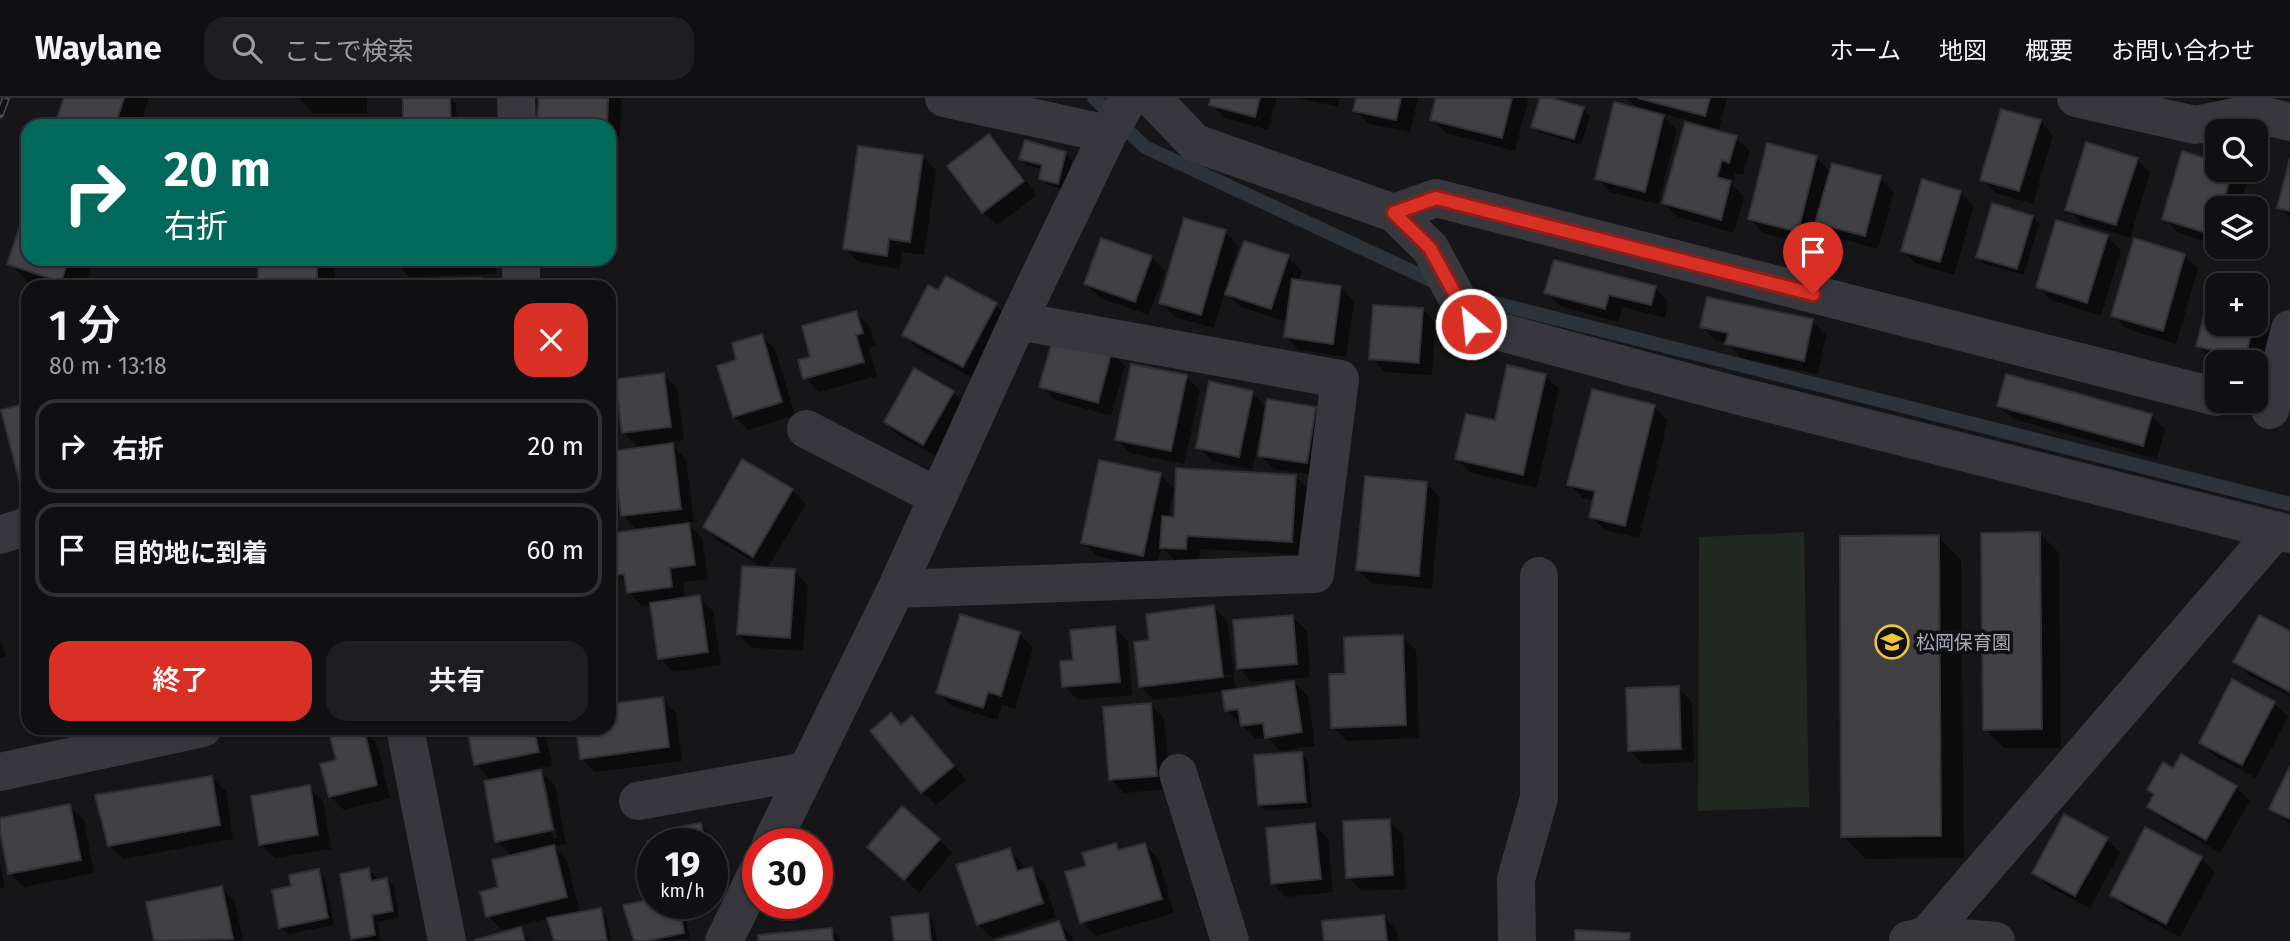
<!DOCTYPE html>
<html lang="ja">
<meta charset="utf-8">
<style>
:root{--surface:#101012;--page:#1e1e20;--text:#f1f3f6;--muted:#9c9d9f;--line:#303032;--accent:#d93025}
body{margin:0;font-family:"Fira Sans","Noto Sans JP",sans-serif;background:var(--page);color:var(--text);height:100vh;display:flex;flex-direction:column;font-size:26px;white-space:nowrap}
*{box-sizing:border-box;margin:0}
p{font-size:23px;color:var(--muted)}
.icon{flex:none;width:38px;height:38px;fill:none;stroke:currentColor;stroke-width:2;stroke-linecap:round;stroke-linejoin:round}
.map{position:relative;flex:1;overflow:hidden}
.panel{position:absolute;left:21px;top:182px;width:595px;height:455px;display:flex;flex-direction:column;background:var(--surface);border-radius:21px;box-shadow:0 2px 5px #0004,0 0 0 2px var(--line)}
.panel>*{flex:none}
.guide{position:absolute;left:21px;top:21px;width:595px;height:147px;border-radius:21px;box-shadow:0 2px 5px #0004,0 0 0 2px var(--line);background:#00695c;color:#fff;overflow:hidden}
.controls{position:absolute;left:2205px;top:21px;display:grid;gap:14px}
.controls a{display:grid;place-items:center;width:63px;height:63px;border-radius:14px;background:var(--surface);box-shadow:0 2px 5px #0004,0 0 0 2px var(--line);font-size:35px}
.speed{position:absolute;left:637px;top:730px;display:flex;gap:14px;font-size:35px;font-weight:700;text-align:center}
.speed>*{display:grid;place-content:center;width:91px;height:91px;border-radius:50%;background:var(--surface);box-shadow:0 2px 5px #0004,0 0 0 2px var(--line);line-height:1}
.speed small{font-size:18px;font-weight:400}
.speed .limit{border:10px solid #d22;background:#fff;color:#111}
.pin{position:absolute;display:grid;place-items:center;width:60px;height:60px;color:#fff;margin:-72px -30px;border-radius:50% 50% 50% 0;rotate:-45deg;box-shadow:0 0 7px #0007}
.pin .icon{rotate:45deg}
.me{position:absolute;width:77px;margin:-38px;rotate:332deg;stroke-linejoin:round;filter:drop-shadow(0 0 5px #0008)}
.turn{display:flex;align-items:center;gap:24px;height:147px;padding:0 28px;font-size:32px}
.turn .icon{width:91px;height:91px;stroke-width:2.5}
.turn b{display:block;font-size:49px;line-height:60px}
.round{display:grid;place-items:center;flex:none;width:74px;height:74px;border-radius:21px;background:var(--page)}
.headline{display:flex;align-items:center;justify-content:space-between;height:119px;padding:0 28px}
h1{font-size:42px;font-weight:600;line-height:52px}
.button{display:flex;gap:14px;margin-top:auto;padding:14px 28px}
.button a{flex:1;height:80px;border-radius:21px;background:var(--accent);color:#fff;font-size:28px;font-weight:600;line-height:80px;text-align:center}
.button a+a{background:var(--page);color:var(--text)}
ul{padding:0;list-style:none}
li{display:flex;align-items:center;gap:21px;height:94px;margin:0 14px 10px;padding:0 14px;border:4px solid var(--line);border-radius:21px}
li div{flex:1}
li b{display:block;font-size:26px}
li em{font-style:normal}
header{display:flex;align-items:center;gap:42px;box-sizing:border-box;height:98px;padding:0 35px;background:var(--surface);border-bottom:2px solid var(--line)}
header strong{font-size:33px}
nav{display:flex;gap:38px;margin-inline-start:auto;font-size:24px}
.search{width:490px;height:63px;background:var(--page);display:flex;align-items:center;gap:18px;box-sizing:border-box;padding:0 24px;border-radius:21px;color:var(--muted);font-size:26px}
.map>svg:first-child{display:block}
</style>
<header>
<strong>Waylane</strong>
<div class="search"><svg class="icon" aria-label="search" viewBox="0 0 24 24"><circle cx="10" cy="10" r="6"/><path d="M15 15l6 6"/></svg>ここで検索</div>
<nav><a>ホーム</a><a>地図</a><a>概要</a><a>お問い合わせ</a></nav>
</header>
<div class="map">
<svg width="2290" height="843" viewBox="0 0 2290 843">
<rect width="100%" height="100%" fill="#161618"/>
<!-- green -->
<path fill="#202822" d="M1804,434L1809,709L1698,713L1699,439Z"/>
<!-- shadow -->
<path fill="#0007" fill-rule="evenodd" d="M66,0H149L140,28H56Z
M299,0H367V15H313Z
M404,0H451L456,6L457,28H405Z
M541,0H622L620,39L609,38V28H547L539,20Z
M1212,0H1277L1268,32L1225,20L1211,6Z
M1296,0H1340L1338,9Z
M1358,0H1418L1410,34L1369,26L1355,12Z
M1437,0H1527L1528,2L1515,53L1446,35L1432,22Z
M1542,0L1583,11L1590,18L1581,47L1540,35L1533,28Z
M1627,0H1727L1719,31L1660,15L1677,32L1658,106L1610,94L1597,81L1639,12Z
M2206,0H2229L2227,6Z
M2040,23L2053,37L2033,106L1996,95L1982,81Z
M989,38L1003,52L1037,97L997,127L983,114Z
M1736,40L1750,53L1743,77L1735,75L1732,86L1744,99L1734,135L1678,119L1664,105Z
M1065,55L1072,62L1065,92L1048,87L1041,80L1043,71L1028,68L1021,61Z
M2183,55L2217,66V72H2234L2247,84L2239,110H2217V147L2177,134L2164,120Z
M922,58L936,72L924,157L902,154L900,171L859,164L845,151Z
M1816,59L1831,75L1880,80L1894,94L1878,151L1831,138L1817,124L1811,147L1763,135L1750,121Z
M2137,61L2150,75L2130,140L2081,125L2067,111Z
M2290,67V120L2279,109Z
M1960,94L1974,108L1954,177L1917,166L1903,153Z
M28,110V161H94L84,189H42L28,184L9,165Z
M2033,119L2039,126L2024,177L1984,166L1978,159Z
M1225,134L1238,148L1227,186L1230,187L1288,159L1302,173L1298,184L1340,189L1354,203L1346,259L1299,252L1286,239L1288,224L1241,209L1225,193L1214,230L1175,219L1161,205Z
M2107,139L2121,152L2101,218L2051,202L2038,189Z
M2184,157L2198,171L2176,246L2127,231L2113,217Z
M1151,159L1165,173L1149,217L1100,200L1086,186Z
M260,161H335V189H260Z
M396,161H495L496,176L410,179L396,166Z
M947,180L996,207L1010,220L977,282L917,250L904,237L939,195Z
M1655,190L1668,203L1665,220L1623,209L1618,224L1560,208L1546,194Z
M2211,197L2217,199V226H2256V208L2272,222L2259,273L2256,272V264H2224L2212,261L2198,247Z
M1422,211L1436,225L1432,277L1385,274L1371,260Z
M856,215L870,228L876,248L869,250L877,278L819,294L805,280L812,260Z
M1812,223L1826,237L1818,276L1741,260L1728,245L1715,242L1702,228Z
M761,237L775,251L795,317L748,332L734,318L738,263Z
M1112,255L1125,268L1111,318L1055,302L1041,289Z
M663,276L677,290L684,342L669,344L686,361L694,424L687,425L702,440L708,481L683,484L685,501L699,499L713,513L721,567L673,574L660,560L652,507L642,508L628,494L627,485L618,476L638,433L622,417L640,351L624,335Z
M1545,277L1559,291L1537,390L1471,375L1457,361Z
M1186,279L1200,292L1184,366L1130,355L1117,341Z
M953,294L967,308L938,359L899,338L886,324Z
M1252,295L1267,310H1315L1329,324L1321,378L1274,371L1260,357L1264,332L1261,331L1252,372L1212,363L1198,349Z
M1999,308L2151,317L2165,331L2157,361L2013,321Z
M1654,309L1668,322L1639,440L1605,432L1591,418L1595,403L1583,400L1569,386Z
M1160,377L1174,390L1168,420H1175L1295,378L1309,392L1305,457L1200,451L1199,464L1176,463L1161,449L1157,471L1097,458L1083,444Z
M1426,385L1440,399L1432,491L1372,485L1358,472Z
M792,392L806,406L767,471L718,443L705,429Z
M2040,436L2059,455L2061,650H2004L1985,631Z
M1938,439L1961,462L1964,760L1866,761L1843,738Z
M794,473L808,487L803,553L752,550L738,536Z
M1214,509L1227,523L1236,593L1294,584L1308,598L1315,648L1280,653L1267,640L1256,641L1227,612L1224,593L1154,602L1140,588L1151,544ZM1231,576L1232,579L1150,589V586ZM1271,622L1272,626L1251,628V625Z
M961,519L1020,536L1033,550L1015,611L1002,607L997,622L952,608L938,595Z
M1293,519L1307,533L1310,579L1252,584L1238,570Z
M1114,530L1128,543L1132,597L1078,602L1064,588L1075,564Z
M2290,535V599L2249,577L2235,563Z
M1402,538L1416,552L1419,640L1347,643L1333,629L1347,577Z
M0,540L6,558L0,560Z
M2233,584L2274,605L2288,619L2256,680L2215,658L2201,645Z
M1678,590L1692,604L1694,664L1643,666L1629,652Z
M662,601L676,615L682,663L595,674L581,660L578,630H609V608Z
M1151,607L1164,620L1170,691L1124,695L1110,681Z
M912,620L966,682L936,707L922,694Z
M469,630H544L552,667L516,675V678L541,673L555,687L566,746L553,748L567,763L580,816L600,812L607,819L611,843H556L549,820L502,832L488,818L513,759L497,743L492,683L476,666ZM543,687H546L557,740L553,741Z
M363,631L377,645L390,700L344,712L330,698L338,663Z
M1301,656L1308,663L1312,710L1266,713L1259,706Z
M2174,672L2236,689L2250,703L2220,755L2163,722L2149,709L2155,698L2149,692Z
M2290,672V727L2272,711Z
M212,680L226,693L233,741L123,761L109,747Z
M309,689L323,703L331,751L275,760L261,747Z
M70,708L84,722L94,775L24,789L10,776L0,722Z
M1389,723L1403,736L1406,791L1362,793L1348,779Z
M701,727L708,734L710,746L649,745L681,739Z
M1315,727L1328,741L1333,794L1286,799L1272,785Z
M2107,741L2120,755L2090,810L2048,788L2034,774Z
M939,742L952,755L919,795L869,749Z
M1116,747L1122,753L1145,747L1158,760L1174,815L1096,838L1082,824L1088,769Z
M1009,752L1023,766L1025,773L1031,771L1045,785L1056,819L992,840L978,826Z
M712,760L716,779H712Z
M2201,760L2215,774L2180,839L2126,810L2112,797Z
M0,763L5,789L0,790Z
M369,772L376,779V783L387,782L394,788L399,819L378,824L381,843H356L353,840Z
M318,773L325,780L334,827L288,836L281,829L293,790Z
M221,790L235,804L243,843H156L148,806Z
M653,805H683L690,841L635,843Z
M927,817L934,824L937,843H896Z
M1384,819L1397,833L1398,843H1326Z
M1059,825L1072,838L1074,843H1000Z
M520,831L529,843H479Z
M831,832L842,843H761Z"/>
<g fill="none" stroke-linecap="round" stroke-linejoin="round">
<!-- stream -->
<path stroke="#2c333b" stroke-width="14" d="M1094,0L1145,49L1439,186
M1463,197L2290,406"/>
</g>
<!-- building -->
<path fill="#404045" stroke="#303034" stroke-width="2" d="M64,0H124L115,28H54Z
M403,0H450L451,28H403Z
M539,0H608L607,26L537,21Z
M1211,0H1260L1255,19L1209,7Z
M1356,0H1401L1396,22L1353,13Z
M1436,0H1512L1502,40L1430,22Z
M1540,0H1550L1584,9L1574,41L1531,29Z
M1638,0H1710L1705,18Z
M1614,4L1664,17L1645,94L1595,81Z
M2001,11L2041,22L2019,93L1980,82Z
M1685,24L1737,38L1729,65L1722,62L1717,79L1731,83L1721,122L1662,105Z
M989,36L1024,83L982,115L947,68Z
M1025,42L1066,54L1058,86L1039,81L1042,67L1019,61Z
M2086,44L2138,60L2116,127L2065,112Z
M1767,45L1817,58L1798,134L1748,121Z
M858,48L923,57L910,144L889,141L887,158L843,151Z
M2182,53L2217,64V72H2233L2221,110H2217V124L2213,137L2162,121Z
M2290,60V113L2277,110Z
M1832,65L1881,78L1865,138L1815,125Z
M1922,81L1961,93L1940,164L1901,153Z
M28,105V161H69L61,184L7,166Z
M1992,105L2033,118L2017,171L1976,159Z
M1184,120L1226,132L1201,217L1159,205Z
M2056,122L2108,137L2087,205L2036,189Z
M1101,140L1152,158L1135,204L1084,186Z
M2134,140L2185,156L2163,233L2111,218Z
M1244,143L1289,157L1271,211L1225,196Z
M258,161H317V189H258Z
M394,161H483V163L395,166Z
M1554,162L1656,188L1651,207L1609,197L1605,211L1544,195Z
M946,178L997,205L963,269L902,237L928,187L938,192Z
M481,180V189H382V182Z
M1292,181L1341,188L1333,246L1284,239Z
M2210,195L2217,197V226H2254L2245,260L2196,248Z
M1707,199L1813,221L1804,263L1725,246L1728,235L1700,229Z
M1373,207L1423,210L1419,265L1369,261Z
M856,213L863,235L856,237L864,264L803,281L798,262L810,259L802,228Z
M762,236L782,304L733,319L717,268L736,262L732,245Z
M1054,237L1112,253L1098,305L1039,289Z
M1131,266L1187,277L1171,353L1115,342Z
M1507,267L1546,276L1523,377L1455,361L1466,316L1495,322Z
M914,270L954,293L923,347L884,324Z
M664,275L671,329L622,335L615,281Z
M2006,276L2152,316L2143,348L1997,308Z
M1209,283L1253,293L1239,359L1196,350Z
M1592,291L1655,307L1625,428L1589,419L1595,393L1567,387Z
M1267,301L1316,309L1307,365L1258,358Z
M28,305V395L23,397L1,312Z
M673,345L681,411L621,418L613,353Z
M742,361L793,391L753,459L703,429Z
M1099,362L1161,375L1143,458L1081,445Z
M1176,370L1296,377L1292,444L1187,438L1186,451L1160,450L1162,418L1174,419Z
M1365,378L1427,384L1419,478L1356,472Z
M689,425L695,467L670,470L672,489L627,495L624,476L616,477L611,435Z
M2040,434L2042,631L1983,632L1981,435Z
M1939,437L1941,738L1841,739L1840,438Z
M742,468L795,471L790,540L737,536Z
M700,497L708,554L658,561L650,505Z
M1214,507L1223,579L1139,589L1134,544L1149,542L1146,516Z
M960,516L1020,534L1001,598L988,594L983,610L936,595Z
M1293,517L1297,566L1237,571L1233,522Z
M2259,517L2290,533V594L2233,564Z
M1115,528L1120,584L1062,589L1060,563L1073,562L1070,532Z
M1403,537L1406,627L1331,630L1329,576H1345L1344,539Z
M2232,581L2275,604L2242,667L2199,645Z
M1294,583L1302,634L1265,640L1263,625L1241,628L1238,611L1225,613L1222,593Z
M1679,588L1681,651L1628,653L1626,590Z
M663,599L669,649L580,661L576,630H609V606Z
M1151,605L1157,678L1109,682L1103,609Z
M891,615L901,627L912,618L954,668L921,695L870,633Z
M364,630L377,687L329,699L320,666L336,662L330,638Z
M467,630H534L539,654L474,667Z
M1302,654L1306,704L1258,707L1254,657Z
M2181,656L2237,688L2206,742L2147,709L2154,696L2147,692L2163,664L2173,670Z
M2290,668V721L2269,711Z
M541,672L553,732L495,744L484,683Z
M212,678L220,727L108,748L95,697Z
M310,687L318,737L259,747L251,698Z
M70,706L81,762L8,776L0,734V720Z
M902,708L940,741L904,782L867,749Z
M2064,716L2108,740L2075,798L2032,775Z
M1390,721L1393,777L1346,780L1343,723Z
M701,725L705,746H653V776L647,743L680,737L679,729Z
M1315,725L1321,781L1271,786L1266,730Z
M2145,729L2202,759L2166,826L2110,797Z
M1116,745L1118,752L1145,745L1162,801L1080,825L1065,774L1086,768L1082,755Z
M554,747L567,799L486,819L480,794L498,789L492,762Z
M1010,750L1017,773L1032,769L1043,805L977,827L956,767Z
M369,770L371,783L387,780L393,813L372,817L375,837L351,841L340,776Z
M319,771L328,820L279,830L272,792L291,788L289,777Z
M222,788L233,841L154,843L146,804Z
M653,801V805H679L684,835L647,843H634L623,807Z
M601,810L607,843H554L547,820Z
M928,815L931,843H894L891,819Z
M1384,817L1387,843H1324L1322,823Z
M1059,823L1066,843H994Z
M521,829L525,843H475V842Z
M832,830L833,843H759L758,837Z
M1575,832L1630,835L1629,843H1575Z"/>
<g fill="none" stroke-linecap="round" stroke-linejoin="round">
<!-- minor -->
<path stroke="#37373d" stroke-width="38" d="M516,0L517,28
M944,0L1108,36
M1152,0L1195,45L1394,115L1430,150L1471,226L1735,297L2290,436
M2076,0L2195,27L2253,15L2290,24
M1394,115L1436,100L2217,299
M521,161V189
M2270,312L2290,231
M806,331L938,399
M0,437L28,428
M896,491L1315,476L1340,281L1018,223
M405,630L447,843
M0,674L203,630
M1178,675L1230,843
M638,703L807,673
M771,746L896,491L1018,223L1108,36L1129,0
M1927,837L2276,432
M1908,842L1927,837L1996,843
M724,843L758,773
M1517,843L1516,781L1539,700V478"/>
<defs>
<path id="rail" d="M0,16L6,0"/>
</defs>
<!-- rail casing -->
<use href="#rail" stroke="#4c4d54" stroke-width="8"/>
<!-- rail -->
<use href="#rail" stroke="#111113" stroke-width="5" stroke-dasharray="16" stroke-linecap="butt"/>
</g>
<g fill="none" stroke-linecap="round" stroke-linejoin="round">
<defs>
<path id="route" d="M1471,226L1430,150L1394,115L1436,100L1813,196"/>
</defs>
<!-- route casing -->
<use href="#route" stroke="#8d1f18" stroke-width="18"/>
<!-- route -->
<use href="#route" stroke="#d93025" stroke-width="12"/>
</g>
<!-- icons -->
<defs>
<symbol id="school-ring" viewBox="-11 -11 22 22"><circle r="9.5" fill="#111113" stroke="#eec637" stroke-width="1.5"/><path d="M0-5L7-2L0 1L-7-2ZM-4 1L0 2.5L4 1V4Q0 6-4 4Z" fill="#eec637"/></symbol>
</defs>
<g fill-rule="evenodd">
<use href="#school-ring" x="1873" y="525" width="38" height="38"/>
</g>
<g text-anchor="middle" stroke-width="7" stroke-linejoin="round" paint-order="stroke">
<!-- poi labels -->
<g font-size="19" fill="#a8abb8" stroke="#111113" text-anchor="start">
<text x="1916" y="551">松岡保育園</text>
</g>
</g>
</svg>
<div class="controls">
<a><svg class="icon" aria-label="search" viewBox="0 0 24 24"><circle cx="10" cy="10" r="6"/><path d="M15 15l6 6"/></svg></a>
<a><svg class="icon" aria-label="layers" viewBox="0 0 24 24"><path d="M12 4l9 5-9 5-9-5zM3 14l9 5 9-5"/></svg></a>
<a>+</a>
<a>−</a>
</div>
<div class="speed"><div>19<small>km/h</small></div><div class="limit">30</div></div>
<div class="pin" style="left:1813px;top:196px;background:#d93025"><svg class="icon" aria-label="arrive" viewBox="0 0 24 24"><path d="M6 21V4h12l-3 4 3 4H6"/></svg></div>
<svg class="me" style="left:1471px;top:226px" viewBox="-20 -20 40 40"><circle r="17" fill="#d93025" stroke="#fff" stroke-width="3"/><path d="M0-11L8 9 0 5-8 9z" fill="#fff"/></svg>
<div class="guide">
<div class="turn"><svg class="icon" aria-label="right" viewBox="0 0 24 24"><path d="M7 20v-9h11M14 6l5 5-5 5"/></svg><div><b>20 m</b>右折</div></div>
</div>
<section class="panel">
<div class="headline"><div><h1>1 分</h1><p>80 m · 13:18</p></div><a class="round" style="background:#d93025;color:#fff"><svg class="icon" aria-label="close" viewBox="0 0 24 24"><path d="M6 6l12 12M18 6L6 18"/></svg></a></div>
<ul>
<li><svg class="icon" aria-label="right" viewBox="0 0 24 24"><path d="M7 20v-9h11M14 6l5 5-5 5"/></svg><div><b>右折</b></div><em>20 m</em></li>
<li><svg class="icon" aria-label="arrive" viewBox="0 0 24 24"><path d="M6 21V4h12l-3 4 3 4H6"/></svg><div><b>目的地に到着</b></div><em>60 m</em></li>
</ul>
<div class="button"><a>終了</a><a>共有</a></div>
</section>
</div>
